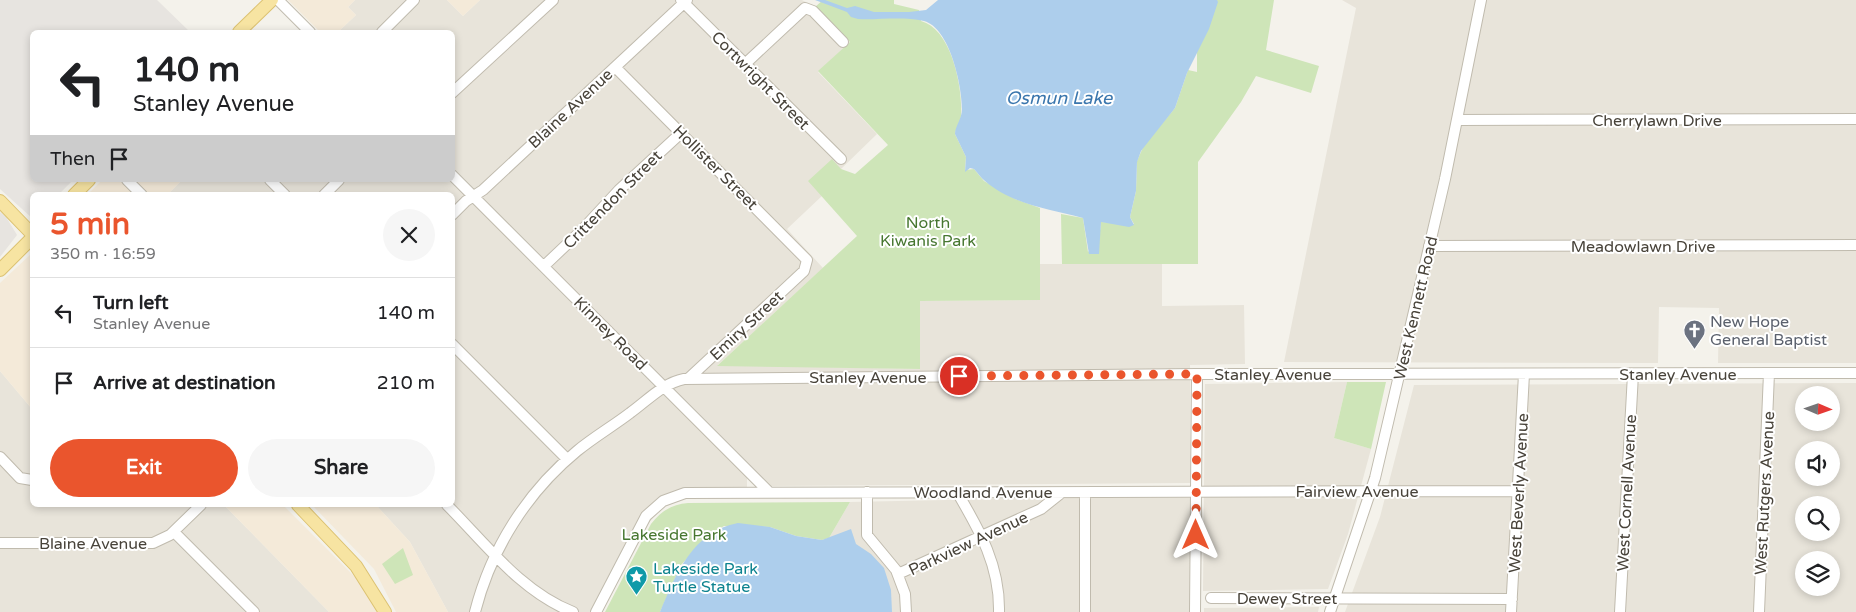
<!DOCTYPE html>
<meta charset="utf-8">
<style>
:root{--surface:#fff;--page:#f6f6f6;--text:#202124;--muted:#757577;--line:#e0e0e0;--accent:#ea552d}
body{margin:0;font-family:"Varela Round",sans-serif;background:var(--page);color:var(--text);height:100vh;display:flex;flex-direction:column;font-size:19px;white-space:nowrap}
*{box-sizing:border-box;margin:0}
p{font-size:16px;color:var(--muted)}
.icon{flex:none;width:28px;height:28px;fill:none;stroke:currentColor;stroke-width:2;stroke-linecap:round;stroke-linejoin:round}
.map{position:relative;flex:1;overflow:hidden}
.sheet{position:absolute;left:30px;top:192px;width:425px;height:315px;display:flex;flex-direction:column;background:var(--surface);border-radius:8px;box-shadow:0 2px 8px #0003}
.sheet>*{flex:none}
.guide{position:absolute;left:30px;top:30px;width:425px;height:152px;border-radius:8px;box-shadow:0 2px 8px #0003;background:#fff;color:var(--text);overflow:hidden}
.needle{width:32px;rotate:92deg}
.fabs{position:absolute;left:1795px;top:386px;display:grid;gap:10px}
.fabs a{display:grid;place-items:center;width:45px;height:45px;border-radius:50%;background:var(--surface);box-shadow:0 2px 8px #0003;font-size:25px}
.pin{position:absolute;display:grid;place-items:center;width:42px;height:42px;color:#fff;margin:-21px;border:2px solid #fff;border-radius:50%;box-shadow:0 1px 5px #0007}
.me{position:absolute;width:55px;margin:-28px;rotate:0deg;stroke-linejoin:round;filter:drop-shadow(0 0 4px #0008)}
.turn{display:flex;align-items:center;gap:18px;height:105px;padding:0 20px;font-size:22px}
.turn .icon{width:65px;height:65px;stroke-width:2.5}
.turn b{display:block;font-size:35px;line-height:42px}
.then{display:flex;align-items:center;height:48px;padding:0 20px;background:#0003;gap:10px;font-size:19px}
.round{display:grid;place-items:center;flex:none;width:52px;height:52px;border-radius:26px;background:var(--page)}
.head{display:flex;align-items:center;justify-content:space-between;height:85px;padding:0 20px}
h1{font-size:30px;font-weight:700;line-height:38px;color:var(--accent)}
.primary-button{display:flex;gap:10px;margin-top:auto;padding:10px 20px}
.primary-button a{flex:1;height:58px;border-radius:30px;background:var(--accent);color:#fff;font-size:20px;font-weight:700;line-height:58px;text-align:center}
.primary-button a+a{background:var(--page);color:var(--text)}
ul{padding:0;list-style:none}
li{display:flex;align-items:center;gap:15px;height:70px;padding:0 20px;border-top:1px solid var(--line)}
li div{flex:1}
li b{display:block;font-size:19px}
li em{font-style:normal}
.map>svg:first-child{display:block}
</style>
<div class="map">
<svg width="1856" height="612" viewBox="0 0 1856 612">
<rect width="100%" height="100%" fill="#f4f2eb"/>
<!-- residential -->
<path fill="#e8e4da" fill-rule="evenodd" d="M355,0H447L463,16L480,0H802L815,7L850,42L818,72L877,134L841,169L809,181L823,195L787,229L823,268L718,365L920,369V301L1040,300V264H1162V306L1244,305L1245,364L1190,365V483L771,486L680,395L672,400L747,477V497L688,498L679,500L662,508L646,526L601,612H448L410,542L376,505H452V195H167L182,180H452V32H338L356,15L348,7Z
M1342,0H1856V363H1718L1719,308L1659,307L1658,363L1284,362L1356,8Z
M0,371L32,409V505H224L329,612H0Z
M1347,382L1334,438L1371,449L1348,534L1328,589L1203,591L1205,384Z
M1856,383V612H1345L1380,517L1414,385ZM1804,395H1831V422H1804ZM1804,450H1831V478H1804ZM1804,505H1831V532H1804ZM1804,560H1831V588H1804Z
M1036,498H1190L1189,612H810L829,538L850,502Z
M1319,607L1318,612H1204V608Z"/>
<!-- commercial -->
<path fill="#f4ead9" d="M288,0H355L348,7L356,15L338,32H320Z
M447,0H480L463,16Z
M102,180H182L167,195H87Z
M32,253V409L0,371V283Z
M224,505H283L363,585L377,612H329Z
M312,505H376L410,542L448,612H396L374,569Z"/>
<!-- industrial -->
<path fill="#e7e4e0" d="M0,0H157L190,32H32V180H73L58,195H32V218L0,189Z
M0,212L6,217L17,235L0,257Z"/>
<!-- green -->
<path fill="#cee5b8" d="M823,0H894V4L919,10L921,21C952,29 963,89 961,116C961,123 956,127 955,134L966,157L965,170L974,169L984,181L1015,199L1040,208V300L920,301V369L717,366L857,236L808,181L832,159L841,169L855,174L888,145L818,71L850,42L815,7Z
M1197,0H1274L1266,50L1319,66L1311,93L1256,76L1241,102L1198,162V264H1062L1061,214L1083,218L1088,252L1099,239L1101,222L1134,224L1130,217L1136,191L1137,161L1144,145L1175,108L1188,70L1197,72Z
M1347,382H1386L1371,449L1334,438Z
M850,502L829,538L822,540L796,536L770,527L724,526L709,535L681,565L660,612H605L651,524C660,512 672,504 688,503Z
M403,548L413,575L395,584L382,564Z"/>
<!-- water -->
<path fill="#adceec" d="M815,0H825L847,8L855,6L874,12H909L926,10L938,0H1217L1218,2L1209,29L1187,73L1175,108L1141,151L1137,162L1136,191L1130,217L1134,225L1129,227L1101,222L1099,254H1089L1083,218C1049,209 1013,205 985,181C981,178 978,173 974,169L970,168L965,172L966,157L955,134C955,126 962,119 962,109C962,86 950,28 924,21C903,16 879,20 858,19L851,17L847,12Z
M738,523L770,527L796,536L822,540L851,529L856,544L871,554L884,568L891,590L892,612H660C676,574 692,532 738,523Z"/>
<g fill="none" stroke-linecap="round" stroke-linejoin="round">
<defs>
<path id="minor" d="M278,0L310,32
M681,0L841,159
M382,32L414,0
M745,64L805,8L813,11L843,42
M615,67L807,260L804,271L688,379
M452,93L553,0
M1458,120L1856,119
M452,175L769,492
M127,180L142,195
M270,180L285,195
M324,195L339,180
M452,215L466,201L483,190L687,0
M1429,246L1856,245
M544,266L582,230L619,190L681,133
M452,344L567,459
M0,457L20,478L32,480
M867,492V535L896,570L905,594L906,612
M957,492C980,531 1000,566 999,612
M447,505C485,543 521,592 573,612
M174,532L254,612
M0,543H153L170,535L201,505
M898,574L1041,509L1061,493
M1211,598L1512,599
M475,612C491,549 527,492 577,451C594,437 613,426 630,413C647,401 663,383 684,379L1197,374L1856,373
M596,612L646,516L663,501L685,493L1518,491
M1085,612V493
M1195,612L1197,374
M1330,612L1375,478L1445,179L1481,0
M1511,612L1524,374
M1620,612L1633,374
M1759,612L1769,373"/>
<path id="major" d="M239,32L272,0
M74,195L89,180
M0,201L32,234
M0,270L32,238
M298,505L356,566L385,612"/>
</defs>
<!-- minor casing -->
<use href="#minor" stroke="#c0bbae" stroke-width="12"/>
<!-- major casing -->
<use href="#major" stroke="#dcc272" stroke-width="14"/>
<!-- minor -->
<use href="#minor" stroke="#fff" stroke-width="10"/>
<!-- major -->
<use href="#major" stroke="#f7e4a2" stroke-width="12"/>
</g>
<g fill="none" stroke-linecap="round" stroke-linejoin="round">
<!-- route -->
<path stroke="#ea552d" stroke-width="9" stroke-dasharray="0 16.2" d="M959,376L1197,374L1196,535"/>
</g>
<!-- icons -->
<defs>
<symbol id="church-pin" viewBox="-11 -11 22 30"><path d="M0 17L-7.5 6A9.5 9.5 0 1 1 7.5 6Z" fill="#6b7280" stroke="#fff"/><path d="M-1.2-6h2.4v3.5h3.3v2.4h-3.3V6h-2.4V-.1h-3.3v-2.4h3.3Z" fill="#fff"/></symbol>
<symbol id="sight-pin" viewBox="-11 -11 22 30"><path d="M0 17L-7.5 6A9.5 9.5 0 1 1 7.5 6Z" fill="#0f9aa8" stroke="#fff"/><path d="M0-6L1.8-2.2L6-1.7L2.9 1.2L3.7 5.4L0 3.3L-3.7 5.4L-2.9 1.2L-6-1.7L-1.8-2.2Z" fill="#fff"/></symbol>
</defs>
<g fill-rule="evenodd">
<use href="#church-pin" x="1682" y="318" width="25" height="34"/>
<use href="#sight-pin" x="624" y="564" width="25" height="34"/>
</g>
<g text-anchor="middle" stroke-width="4" stroke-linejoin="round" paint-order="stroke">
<!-- street labels -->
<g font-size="16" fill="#48433a" stroke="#fff">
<text transform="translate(761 80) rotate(45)" y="6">Cortwright Street</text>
<text transform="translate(570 108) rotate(-43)" y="6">Blaine Avenue</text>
<text x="1657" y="126">Cherrylawn Drive</text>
<text transform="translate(716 167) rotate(45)" y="6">Hollister Street</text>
<text transform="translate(612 199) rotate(-45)" y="6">Crittendon Street</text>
<text x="1643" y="252">Meadowlawn Drive</text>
<text transform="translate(1415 308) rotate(-77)" y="6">West Kennett Road</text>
<text transform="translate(746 325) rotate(-43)" y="6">Emiry Street</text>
<text transform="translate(611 333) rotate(45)" y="6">Kinney Road</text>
<text x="1273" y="380">Stanley Avenue</text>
<text x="1678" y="380">Stanley Avenue</text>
<text x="868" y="383">Stanley Avenue</text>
<text x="1357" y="497">Fairview Avenue</text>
<text x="983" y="498">Woodland Avenue</text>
<text transform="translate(1518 493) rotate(-87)" y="6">West Beverly Avenue</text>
<text transform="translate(1626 493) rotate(-87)" y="6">West Cornell Avenue</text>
<text transform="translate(1764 493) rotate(-87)" y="6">West Rutgers Avenue</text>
<text x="93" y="549">Blaine Avenue</text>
<text transform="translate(968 543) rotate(-25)" y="6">Parkview Avenue</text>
<text x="1287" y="604">Dewey Street</text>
</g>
<!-- park labels -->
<g font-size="16" fill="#477730" stroke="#fff">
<text x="928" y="228">North<tspan x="928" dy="18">Kiwanis Park</tspan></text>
<text x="674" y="540">Lakeside Park</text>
</g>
<!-- worship labels -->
<g font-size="16" fill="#5b616d" stroke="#fff" text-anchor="start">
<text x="1710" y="327">New Hope<tspan x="1710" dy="18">General Baptist</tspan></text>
</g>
<!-- culture labels -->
<g font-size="16" fill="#0d838f" stroke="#fff" text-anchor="start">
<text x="653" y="574">Lakeside Park<tspan x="653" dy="18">Turtle Statue</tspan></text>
</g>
<!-- water labels -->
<g font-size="18" font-style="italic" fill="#3a76ad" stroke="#fff">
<text x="1059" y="104">Osmun Lake</text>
</g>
</g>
</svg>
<div class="fabs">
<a><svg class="needle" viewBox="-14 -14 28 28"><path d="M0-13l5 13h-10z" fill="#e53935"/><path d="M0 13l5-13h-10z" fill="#757577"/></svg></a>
<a><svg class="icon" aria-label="sound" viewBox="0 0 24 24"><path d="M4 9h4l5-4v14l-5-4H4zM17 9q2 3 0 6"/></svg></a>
<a><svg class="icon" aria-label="search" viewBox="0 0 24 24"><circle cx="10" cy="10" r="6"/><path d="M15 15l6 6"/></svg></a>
<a><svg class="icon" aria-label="layers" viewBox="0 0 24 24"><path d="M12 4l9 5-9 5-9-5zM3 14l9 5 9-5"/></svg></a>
</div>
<div class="pin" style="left:959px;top:376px;background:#d93025"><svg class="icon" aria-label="arrive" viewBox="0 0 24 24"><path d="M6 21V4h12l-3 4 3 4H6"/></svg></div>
<svg class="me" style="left:1196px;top:535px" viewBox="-20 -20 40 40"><path d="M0-17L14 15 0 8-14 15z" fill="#ea552d" stroke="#fff" stroke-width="4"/></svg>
<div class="guide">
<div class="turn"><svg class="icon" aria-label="left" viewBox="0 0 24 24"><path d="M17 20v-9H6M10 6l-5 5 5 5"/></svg><div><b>140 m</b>Stanley Avenue</div></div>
<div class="then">Then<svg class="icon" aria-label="arrive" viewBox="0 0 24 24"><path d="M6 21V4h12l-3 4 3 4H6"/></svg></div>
</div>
<section class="sheet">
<div class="head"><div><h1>5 min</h1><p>350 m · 16:59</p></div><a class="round"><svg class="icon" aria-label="close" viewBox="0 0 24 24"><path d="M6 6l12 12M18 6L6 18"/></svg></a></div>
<ul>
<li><svg class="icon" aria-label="left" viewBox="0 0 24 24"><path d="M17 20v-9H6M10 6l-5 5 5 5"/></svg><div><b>Turn left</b><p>Stanley Avenue</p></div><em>140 m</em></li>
<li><svg class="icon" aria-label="arrive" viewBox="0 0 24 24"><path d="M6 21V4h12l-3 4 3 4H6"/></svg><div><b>Arrive at destination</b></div><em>210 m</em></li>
</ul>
<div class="primary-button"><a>Exit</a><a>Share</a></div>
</section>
</div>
